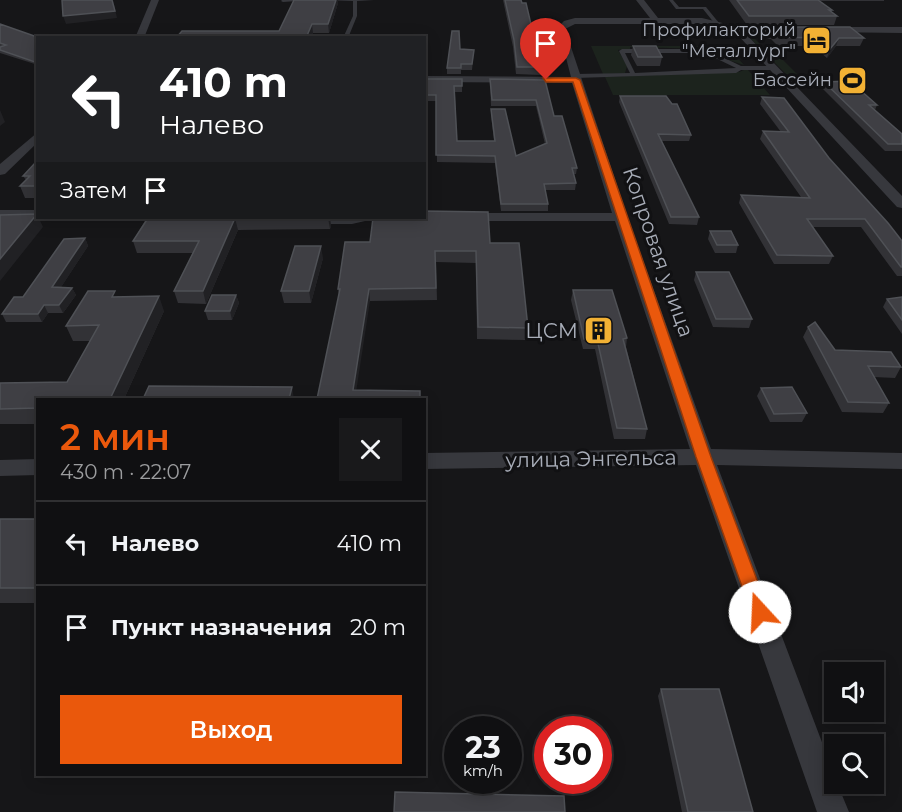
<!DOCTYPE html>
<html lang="ru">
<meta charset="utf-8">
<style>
:root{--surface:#101012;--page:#19191b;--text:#f1f3f6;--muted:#9c9d9f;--line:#303032;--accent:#ea580c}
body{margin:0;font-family:Montserrat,sans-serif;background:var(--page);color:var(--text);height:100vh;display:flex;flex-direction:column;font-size:22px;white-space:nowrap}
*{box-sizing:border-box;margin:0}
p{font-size:20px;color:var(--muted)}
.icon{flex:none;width:33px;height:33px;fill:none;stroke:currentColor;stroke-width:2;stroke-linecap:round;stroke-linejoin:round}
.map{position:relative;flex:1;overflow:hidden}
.panel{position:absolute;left:36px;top:398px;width:390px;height:378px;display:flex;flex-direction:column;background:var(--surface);border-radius:0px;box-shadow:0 3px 15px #0003,0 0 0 2px var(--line)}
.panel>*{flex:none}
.hud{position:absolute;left:36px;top:36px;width:390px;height:183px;border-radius:0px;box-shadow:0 3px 15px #0003,0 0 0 2px var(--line);background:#202124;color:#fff;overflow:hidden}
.tools{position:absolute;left:824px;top:662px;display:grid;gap:12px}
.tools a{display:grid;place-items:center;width:60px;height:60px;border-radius:0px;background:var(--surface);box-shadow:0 3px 15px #0003,0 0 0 2px var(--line);font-size:30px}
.speed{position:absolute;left:444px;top:716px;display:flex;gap:12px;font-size:30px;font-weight:700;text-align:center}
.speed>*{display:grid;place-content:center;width:78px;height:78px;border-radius:50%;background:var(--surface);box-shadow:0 3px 15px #0003,0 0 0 2px var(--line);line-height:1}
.speed small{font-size:15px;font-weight:400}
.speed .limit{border:9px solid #d22;background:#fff;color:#111}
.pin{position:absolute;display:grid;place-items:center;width:51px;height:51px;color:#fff;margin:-62px -26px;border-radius:50% 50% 50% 0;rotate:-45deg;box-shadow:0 0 6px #0007}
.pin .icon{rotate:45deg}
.me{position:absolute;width:66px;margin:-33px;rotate:340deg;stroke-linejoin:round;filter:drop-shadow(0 0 4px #0008)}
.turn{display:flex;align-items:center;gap:21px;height:126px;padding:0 24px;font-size:27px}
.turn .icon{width:78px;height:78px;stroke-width:2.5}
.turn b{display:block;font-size:42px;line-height:51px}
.then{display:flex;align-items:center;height:57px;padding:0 24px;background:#0003;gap:12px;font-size:22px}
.round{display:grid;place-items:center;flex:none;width:63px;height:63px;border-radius:0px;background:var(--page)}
.summary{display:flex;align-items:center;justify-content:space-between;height:102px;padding:0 24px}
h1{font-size:36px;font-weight:600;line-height:45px;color:var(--accent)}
.cta{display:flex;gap:12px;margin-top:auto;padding:12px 24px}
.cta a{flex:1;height:69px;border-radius:0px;background:var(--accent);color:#fff;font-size:24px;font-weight:600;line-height:69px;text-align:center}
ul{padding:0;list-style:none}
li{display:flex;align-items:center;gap:18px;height:84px;padding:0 24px;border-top:2px solid var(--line)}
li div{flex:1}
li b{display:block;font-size:22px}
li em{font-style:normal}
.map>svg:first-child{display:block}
</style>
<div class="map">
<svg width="902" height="812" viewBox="0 0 902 812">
<rect width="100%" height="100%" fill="#161618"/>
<!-- green -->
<path fill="#1c231d" d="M744,32H748L770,54H777L807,84L793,81Z
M591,46H727L744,65L725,59L709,49L630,47V49L618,50L627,66L625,73L603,74Z
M744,70H748L770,95H613L605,77L739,72Z"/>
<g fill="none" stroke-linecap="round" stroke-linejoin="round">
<!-- service -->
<path fill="#37383d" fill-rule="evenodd" d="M282,0H309L283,2L281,1Z
M324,0H374L357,1V16L348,38H343L353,16V1Z
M669,0H673L679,7H706L719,23L715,24L703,9H676Z
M622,49H706L741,66H774L777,68L774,70H741L736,73L575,78L572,76L575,74L630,73L619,51ZM625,53H705L736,68L635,73Z"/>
<!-- minor -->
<path fill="#37383d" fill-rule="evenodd" d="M151,0H159L144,38H135Z
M636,0H644L658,18H702L739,27L787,28V32L784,33H745L902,196V208L897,207L735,32L702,24H575L565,29L631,227L711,449L902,453V469L717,465L834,774V783H837L849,812H817L696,465L424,469V453L690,449L615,221H424L417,218H424V213H612L572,83L424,82V76L571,77L558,27L564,21L575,18H650Z
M828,27H902V33L825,32V28Z
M38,132V142L5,174L0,175V164Z
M0,210H38V218H41H0Z
M262,218H367L365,221L352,224H270L265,223Z
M38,459V475L0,476V460Z"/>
</g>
<!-- wall -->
<path fill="#323236" d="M503,0H521L541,67V75L516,74L513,47Z
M729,0H884V1H819L832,10L831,12L837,16L834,25H747Z
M338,3L329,33H313L311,38H176L279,31Z
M0,24L38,38V65L0,53V47L2,46H0Z
M760,27L864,38L860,46H836L827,58L813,46H778L771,39H761L758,35Z
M633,46L662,57L660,66H637L631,55Z
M460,49L474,50L472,70H461V74H447V68Z
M424,79H462V92H455L457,141H494L491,115V109L516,156L545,144L536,106H491L490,79L545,80L554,116L577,168L576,174H574L576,183L575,190H545L548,204V211H501L495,163L437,162L436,101H424Z
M824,82L877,105L875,110L902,134V151H885L822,88Z
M620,96L691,135L689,141H662L699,217L697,225L669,224L619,102Z
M762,97L829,158L902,241V276H897L861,227H813L833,256L829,264H774L739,203L741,195L801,197L760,139L763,131L781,132L760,104Z
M38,162V198H25L20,186L26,180L23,176Z
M146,218H330L331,226L330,229L238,230L206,304L178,303L174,291L193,253H137L133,241L146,219Z
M710,231L738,245L736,253H715L708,239Z
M85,238L88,246L61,287L72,288L76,295L63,313H48L42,322H6L2,314L23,297Z
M370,242L490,243L528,328L526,340L477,339L476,263L436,262L437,300L370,301L317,399L339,295L338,289Z
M323,258L311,303H284L281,291Z
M696,272L752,319L749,328L713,327L694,280Z
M573,290L627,338L626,347L647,429L645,439H614L595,349H583L571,300Z
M236,295L239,303L232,320H208L205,311Z
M118,296L164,311L124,399H38V424H0V383L67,382L90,341H73L66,326Z
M902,297V334L883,307L887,299Z
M808,327L835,350L901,367L895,378L874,377L889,403L883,413L842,412L803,337Z
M761,388L807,413L802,422H770L757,396Z
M0,519H38V603H0Z
M661,689L753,812H682L658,696Z"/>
<!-- shaded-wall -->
<path fill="#212124" d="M113,0L117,18L66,24L63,16Z
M336,0H338V3L329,33L328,24Z
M312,24L313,33L311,38H306Z
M839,38L836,46L827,58L830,49Z
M0,110L5,122L0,126Z
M37,214L43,227L0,281V259Z
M235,218L238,230L206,304L203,291Z
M328,218H330L331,226L330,229Z
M85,238L88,246L56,295L52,287Z
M321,246L323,258L311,303L309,291Z
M72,288L76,295L63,313L59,305Z
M369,289L370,301L355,399L353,390Z
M236,295L239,303L232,320L230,311Z
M159,296L164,311L124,399H110Z
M44,305L48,313L42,322L38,314Z
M292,387L294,399H289Z"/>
<!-- building -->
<path fill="#3f3f44" stroke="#4f5156" stroke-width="1.5" d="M62,0H112L115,11L63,16Z
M294,0H336L328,24H312L306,38H176L182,31H279Z
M505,0H521L522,3H526L541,67H517L514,40Z
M737,0H818L832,10H829L837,16H749Z
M0,24L40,38H38V63L0,50V47L6,45L0,43Z
M760,27H850L864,38H839L830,49L816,38L781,37L774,30H764Z
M452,31H459L460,49L474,50L472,64H461V68H447Z
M633,46H656L662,57H638Z
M424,79H462V86H454L457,141H495L491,109H505L516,156L547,143L536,100H492L490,79L545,80L554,116H562L577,168H572L576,183L544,184L548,204H501L495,156L436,155V95H424Z
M850,81L877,105H869L902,134V144H888L824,82Z
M620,96H666L672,104H677L691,135L658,134L699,217H671Z
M762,97L784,98L829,158L888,223L902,241V267H901L865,219H807L833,256L777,255L741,195L810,198L763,131L789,132Z
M36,162H38V186H20L30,176H23Z
M424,211L488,212L490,243H519L528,328L478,327L476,251H435L436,288L369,289L353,390L420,391V399H317L340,289H338L345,242H370L373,218H424Z
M37,214L0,259V215Z
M148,218H300H235L203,291H174L199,241H133Z
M710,231H731L738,245H717Z
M85,238L52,287L72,288L59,305H44L38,314H2L14,297H23L64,239Z
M295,246H321L309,291H281Z
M696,272H729L752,319H716Z
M573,290H612L627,338L623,339L647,429L617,428L597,339H584Z
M88,291H115L112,297L159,296L110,399H38V408L0,409V383L67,382L99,325L66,326Z
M212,295H236L230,311H205Z
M902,297V320L887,299Z
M815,322L835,350L891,352L901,367L868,366L889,403L848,402L808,327Z
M149,386L292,387L289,399H143Z
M792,387L807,413L774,414L761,388Z
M0,519H38V588H0Z
M661,689H719L753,812H688Z
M395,792L564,796L565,812H394Z"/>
<!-- route -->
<path fill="#ea580c" stroke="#983908" stroke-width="1.5" d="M543,78H576L580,80L711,457L769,612L766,618L760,620L754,618L751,612L696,457L573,82H546Z"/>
<!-- icons -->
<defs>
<symbol id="hotel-square" viewBox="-11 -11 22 22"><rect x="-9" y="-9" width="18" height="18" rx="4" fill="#f2b134" stroke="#111113"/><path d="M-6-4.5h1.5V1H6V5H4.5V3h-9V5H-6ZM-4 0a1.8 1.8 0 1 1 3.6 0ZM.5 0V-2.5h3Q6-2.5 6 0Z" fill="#111"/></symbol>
<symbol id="stadium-square" viewBox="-11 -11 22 22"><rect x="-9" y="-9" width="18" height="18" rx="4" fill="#f2b134" stroke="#111113"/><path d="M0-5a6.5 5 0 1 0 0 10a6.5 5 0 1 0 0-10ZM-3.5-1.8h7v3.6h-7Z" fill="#111"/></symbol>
<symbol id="building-square" viewBox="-11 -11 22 22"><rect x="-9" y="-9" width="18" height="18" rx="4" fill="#f2b134" stroke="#111113"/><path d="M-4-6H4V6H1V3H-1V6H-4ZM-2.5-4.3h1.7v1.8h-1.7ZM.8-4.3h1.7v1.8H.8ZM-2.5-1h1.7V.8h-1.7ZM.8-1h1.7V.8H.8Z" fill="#111"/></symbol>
</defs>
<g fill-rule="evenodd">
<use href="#hotel-square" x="800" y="24" width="33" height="33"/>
<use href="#stadium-square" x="836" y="64" width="33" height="33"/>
<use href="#building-square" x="582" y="314" width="33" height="33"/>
</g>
<g text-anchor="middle" stroke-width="6" stroke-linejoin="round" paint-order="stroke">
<!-- far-poi labels -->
<g font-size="18" fill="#a8adb8" stroke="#111113" text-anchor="end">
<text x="796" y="36">Профилакторий<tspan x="796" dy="21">"Металлург"</tspan></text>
<text x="832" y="86">Бассейн</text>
</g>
<!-- street labels -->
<g font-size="21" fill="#a8adb8" stroke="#111113">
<text transform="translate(658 252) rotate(71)" y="7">Копровая улица</text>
<text transform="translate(591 459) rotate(-1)" y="7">улица Энгельса</text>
</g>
<!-- poi labels -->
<g font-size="21" fill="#a8adb8" stroke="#111113" text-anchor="end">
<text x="578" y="338">ЦСМ</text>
</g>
</g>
</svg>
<div class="tools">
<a><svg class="icon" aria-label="sound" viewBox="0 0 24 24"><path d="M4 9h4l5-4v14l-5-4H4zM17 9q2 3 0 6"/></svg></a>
<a><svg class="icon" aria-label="search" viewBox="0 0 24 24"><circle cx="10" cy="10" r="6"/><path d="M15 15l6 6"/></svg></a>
</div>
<div class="speed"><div>23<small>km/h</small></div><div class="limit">30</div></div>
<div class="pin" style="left:546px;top:80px;background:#d93025"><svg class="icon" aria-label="arrive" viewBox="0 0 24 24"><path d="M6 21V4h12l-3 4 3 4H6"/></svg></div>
<svg class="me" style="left:760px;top:612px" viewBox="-20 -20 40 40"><circle r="19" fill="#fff"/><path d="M0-13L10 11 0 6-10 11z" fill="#ea580c"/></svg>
<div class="hud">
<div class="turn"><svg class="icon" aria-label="left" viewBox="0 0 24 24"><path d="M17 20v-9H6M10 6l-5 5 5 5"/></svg><div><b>410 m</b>Налево</div></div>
<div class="then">Затем<svg class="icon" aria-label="arrive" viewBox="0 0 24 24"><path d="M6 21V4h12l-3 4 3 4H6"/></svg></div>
</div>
<section class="panel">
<div class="summary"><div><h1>2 мин</h1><p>430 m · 22:07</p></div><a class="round"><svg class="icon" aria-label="close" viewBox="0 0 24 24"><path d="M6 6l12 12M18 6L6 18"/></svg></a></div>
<ul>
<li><svg class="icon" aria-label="left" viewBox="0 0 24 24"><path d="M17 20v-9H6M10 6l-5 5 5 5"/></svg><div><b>Налево</b></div><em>410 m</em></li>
<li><svg class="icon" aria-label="arrive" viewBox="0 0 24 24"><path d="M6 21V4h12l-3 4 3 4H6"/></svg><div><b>Пункт назначения</b></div><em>20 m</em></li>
</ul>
<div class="cta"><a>Выход</a></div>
</section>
</div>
